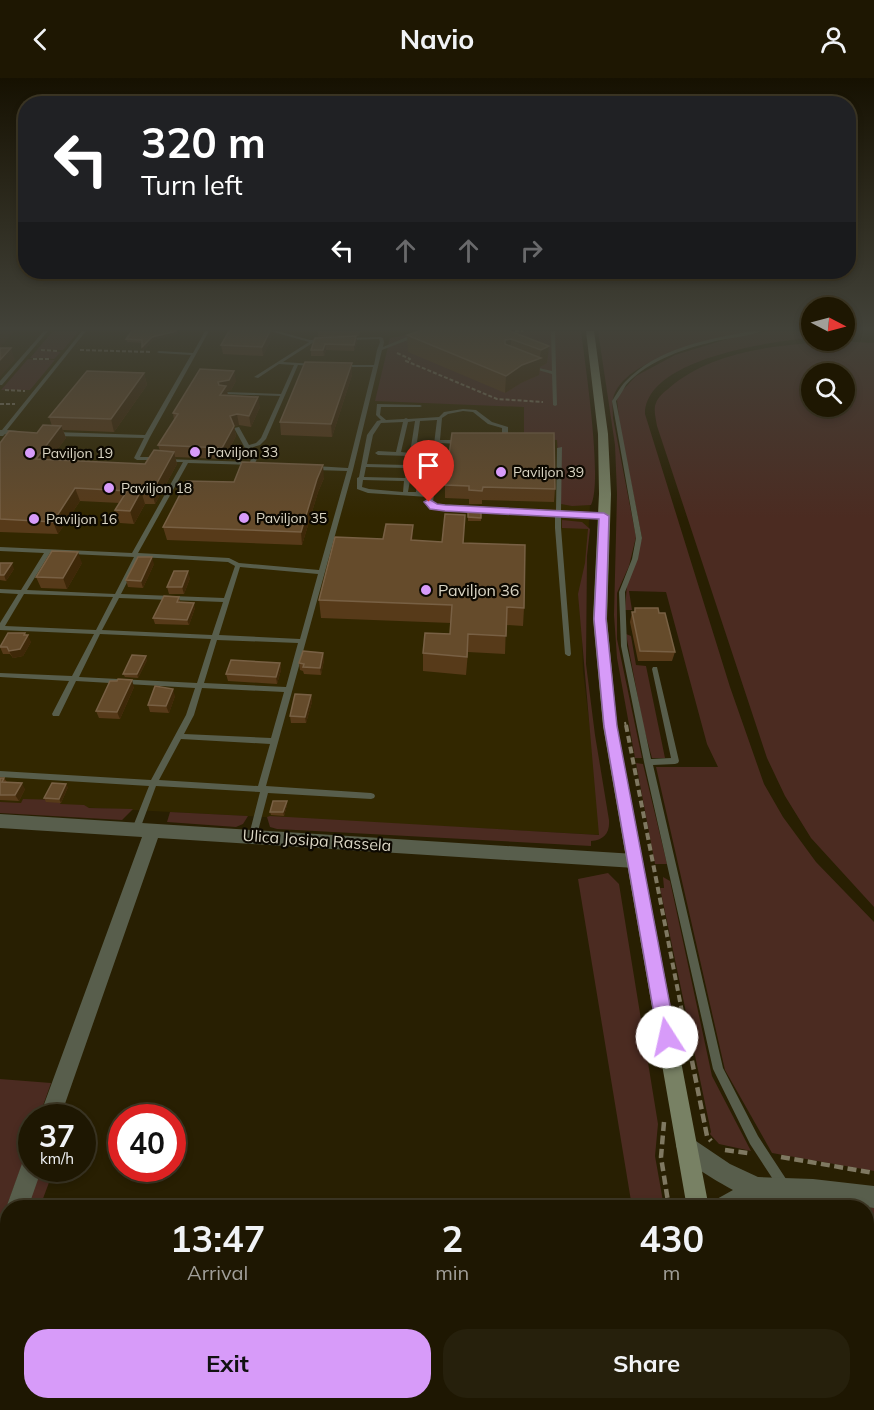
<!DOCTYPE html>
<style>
:root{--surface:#1e1702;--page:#26200c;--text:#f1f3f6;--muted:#a19f99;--line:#3c3624;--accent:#d79bf9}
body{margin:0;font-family:Mulish,sans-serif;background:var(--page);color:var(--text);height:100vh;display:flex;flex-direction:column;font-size:22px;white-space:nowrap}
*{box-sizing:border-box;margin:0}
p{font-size:20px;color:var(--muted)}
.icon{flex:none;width:33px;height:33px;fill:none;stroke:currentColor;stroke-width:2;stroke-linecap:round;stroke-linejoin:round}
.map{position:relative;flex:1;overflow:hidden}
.panel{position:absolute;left:0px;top:1122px;width:874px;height:210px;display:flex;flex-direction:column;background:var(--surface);border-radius:24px 24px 0 0;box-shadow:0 3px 9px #0003,0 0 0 2px var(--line)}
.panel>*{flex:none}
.guide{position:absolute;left:18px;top:18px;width:838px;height:183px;border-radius:24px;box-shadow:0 3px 9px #0003,0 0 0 2px var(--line);background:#202124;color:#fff;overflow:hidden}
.needle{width:39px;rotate:96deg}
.fabs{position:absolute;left:801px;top:219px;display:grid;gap:12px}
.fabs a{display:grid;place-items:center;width:54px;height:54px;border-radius:50%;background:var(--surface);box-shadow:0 3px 9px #0003,0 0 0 2px var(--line);font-size:30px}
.speed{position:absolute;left:18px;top:1026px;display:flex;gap:12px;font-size:30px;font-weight:700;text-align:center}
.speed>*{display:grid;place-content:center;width:78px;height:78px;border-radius:50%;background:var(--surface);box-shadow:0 3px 9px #0003,0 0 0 2px var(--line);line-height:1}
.speed small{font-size:15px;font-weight:400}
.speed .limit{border:9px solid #d22;background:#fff;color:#111}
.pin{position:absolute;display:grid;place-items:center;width:51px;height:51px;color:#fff;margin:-62px -26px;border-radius:50% 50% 50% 0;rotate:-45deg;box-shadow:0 0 6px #0007}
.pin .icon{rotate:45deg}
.me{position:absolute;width:66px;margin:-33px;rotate:350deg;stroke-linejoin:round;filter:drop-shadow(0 0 4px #0008)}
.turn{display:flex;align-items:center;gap:21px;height:126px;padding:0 24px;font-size:27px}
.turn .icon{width:78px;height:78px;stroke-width:2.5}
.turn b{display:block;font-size:42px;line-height:51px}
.lanes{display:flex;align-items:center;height:57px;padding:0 24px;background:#0003;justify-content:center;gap:30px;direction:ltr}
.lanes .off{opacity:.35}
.eta{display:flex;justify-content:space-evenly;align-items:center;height:102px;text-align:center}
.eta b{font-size:36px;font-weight:700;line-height:42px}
.cta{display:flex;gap:12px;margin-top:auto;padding:12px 24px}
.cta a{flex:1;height:69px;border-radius:24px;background:var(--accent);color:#111;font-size:24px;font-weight:700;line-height:69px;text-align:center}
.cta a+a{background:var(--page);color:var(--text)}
header{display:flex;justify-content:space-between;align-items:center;height:78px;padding:0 24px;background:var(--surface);font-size:27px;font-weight:700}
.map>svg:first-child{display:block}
</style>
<header><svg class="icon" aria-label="back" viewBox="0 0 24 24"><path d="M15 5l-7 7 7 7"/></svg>Navio<svg class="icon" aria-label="person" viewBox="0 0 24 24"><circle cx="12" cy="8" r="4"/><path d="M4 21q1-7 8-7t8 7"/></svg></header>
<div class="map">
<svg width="874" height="1332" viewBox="0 0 874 1332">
<rect width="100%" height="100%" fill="#281f02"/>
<!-- built -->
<path fill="#322700" d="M0,253H578L590,427L582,557L583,593L603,757L0,725Z"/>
<!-- green -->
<path fill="#4b2b21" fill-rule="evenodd" d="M53,253H79L63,272H39L61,274L54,281L30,280Z
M430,253H581C585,285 603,403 591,427L572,428L561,426L557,362L524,360V329L375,323L390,260Z
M598,253H752C716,262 623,279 613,321C612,327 613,334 613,340L636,459L629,488L617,515V561L642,680H635L617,580L614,537L617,416L615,367Z
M771,253H811V260C771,263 645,281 645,336L730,609L764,706L783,739L816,784L874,844V1093L772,1075L725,992L656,689H718L707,666L666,514L629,513L632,532H625L627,506L642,460L620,349L617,322L619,316L636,298L675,277L737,258Z
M835,263L874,265V829L811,760L785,718L767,680L657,348C656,341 653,331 656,325C658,319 664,314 668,311C712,272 779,267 835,263ZM812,296H844V328H812Z
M28,281L55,282L30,312H1Z
M562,442L582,444L590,451L587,478L586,586L595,657L609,742C610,755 604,762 591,763V768L277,751L270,749L267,739L270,738L599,757L578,516L585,485L588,451L562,450Z
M626,556L631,558L636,587L646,588L665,680H652L643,647Z
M636,685L643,686L667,786H655Z
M23,721L62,722L60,726L84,727L89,730L133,731L122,742L0,735V724L21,725Z
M170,734L248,738L243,746L236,749L167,744Z
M608,795L619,806L658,1046L655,1078L664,1129H632L578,801Z
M663,799L670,803L712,998L751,1073L719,1066L710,1056L711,1054L660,810H664Z
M0,1001L51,1005L39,1039L32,1040L31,1062L0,1147Z
M41,1090L54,1091L41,1126L83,1129L27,1130Z
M820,1124L874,1130V1246H867V1130L748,1129L767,1126Z
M867,1320L874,1321V1332H801L800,1325L867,1324Z"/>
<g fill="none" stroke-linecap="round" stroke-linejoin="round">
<!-- path-far2 -->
<path stroke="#7f7861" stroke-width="2" stroke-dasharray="4 2" stroke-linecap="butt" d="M509,254L523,253
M41,272L58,273
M80,272L151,274
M397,275L410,281L406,283L497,321L543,324
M33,281H50
M5,312L25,313
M0,326H15
M625,644L626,649"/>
<!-- path-far1 -->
<path stroke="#7f7861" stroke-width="4" stroke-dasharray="7 4" stroke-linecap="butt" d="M626,647L684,944"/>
<!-- path -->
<path stroke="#7f7861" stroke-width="4.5" stroke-dasharray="9 4.5" stroke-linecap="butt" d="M684,943L707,1058L711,1063
M664,1044L661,1079L669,1130
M725,1072L748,1075
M781,1079L874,1095
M867,1253H874
M635,1324V1332
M793,1324L795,1332"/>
<!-- lane -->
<path fill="#585e4c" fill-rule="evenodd" d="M44,253H48L2,307H0V303Z
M82,253H86L7,352L18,353V355L5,356L3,358H0V352H2Z
M205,253H209L150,359L140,379H156L159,381L158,382H137L134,380L144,360L55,358L52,356L55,354L145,357L191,277L159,275L157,274L159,273L193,275Z
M270,253H277L310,262L326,261V263L314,264L283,284L314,286L316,287L314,288L298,287L266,361L260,367L250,370L257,381L254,387L188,385L138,475L229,480L239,485L319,492L347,393L315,392L312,390L315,388L348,390L373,289H344L342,288L344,287H374L377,272L380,264L379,261L348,262L346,261L348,260L381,259L383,260L384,264L383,269L414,256H418V258L382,272L353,392L266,708L371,715L374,716L375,718L374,720L371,721L268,715L257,757L256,759L253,760L250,759L249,757L260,714L156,708L140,751L139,753L136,754L133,753L132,751L149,708L0,699V693L151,702L186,637L195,610L76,603L59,638H53L52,636L69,603L0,599V595L72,598L94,556L0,552V545L18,516L0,515V511L21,512L44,475L0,473V469L132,475L183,384H168L165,382L166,381L250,384L251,381L234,350L239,349L249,367L256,365L261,360L280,318L224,316L222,315L224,314L281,316L294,287L279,286L258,300L254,299L309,264ZM50,475L134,479L115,516L27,512ZM140,479L228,484L235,488L224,520L121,516ZM240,489L318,496L300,561L219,557ZM24,516L113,519L96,552L5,548ZM119,520L223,524L212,557L102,552ZM100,556L211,561L197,605L79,599ZM217,562L298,565L286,609L204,605ZM202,610L284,614L271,660L184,656L194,637ZM181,661L270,666L258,708L159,702Z
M551,253H555L557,327L555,328L553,327L552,296L528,289L530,288L552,293Z
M752,253H762C750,258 735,259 721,262C689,269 649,281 626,307C623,312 620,318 616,323L642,460L638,481L625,514L627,568L651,681L671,680L652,591L653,589H657L679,683L678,685L675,686L653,687L723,990L758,1058L788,1104L789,1108L788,1112L784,1113L780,1112L750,1066L713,991L644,684L621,568L619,514L632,481L636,460L612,323C616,317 620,309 625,304C657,270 708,261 752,253Z
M377,326L420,327L422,328L420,329H381L380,337L386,342L404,341L406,340L408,341L439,339L444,334L463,331L476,332L492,344L508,349V358L505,360L502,358V350L488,346L473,334L463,333L448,336L442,340L440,362H459L462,364L459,366L440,365L433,424L436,426L556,433L557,370L562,369L561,434L604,436L607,438L604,440L561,437V450L571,576L570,578H568L565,576L555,450V437L434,430L427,424L428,419L368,415L357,411V400L359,399L367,357L377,343L381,342L376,337ZM437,342L428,415H421L429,366L426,364H417L420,343ZM415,343L410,375L401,374L408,344ZM403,344L396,374L378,373L375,375L378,377L409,378L407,387L367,386L373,357L381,345ZM416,367H423L422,375H415ZM414,378H421L416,414H408ZM366,389L407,390L405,400L364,399ZM363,402L404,403L403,414L369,411L362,409Z"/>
<!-- street -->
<path fill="#585e4c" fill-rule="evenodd" d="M0,736L635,776L641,778L643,783L641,788L635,790L158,760L60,1040H39L142,759L0,750Z
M687,1057L730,1086L758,1099L813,1101L874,1108V1130L813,1123L760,1121L745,1130H712L715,1122L733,1112C717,1103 683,1085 676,1068L679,1060Z
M32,1077V1090H42L28,1130H8V1134L6,1130L24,1080Z
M8,1144V1183L0,1187V1147Z"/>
<!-- secondary -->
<path fill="#788164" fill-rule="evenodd" d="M586,253H594L608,356L611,416L607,541L617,648L709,1130H687L603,648L593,541L599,416L598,356Z
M0,1202L8,1203V1227L0,1226Z
M867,1274H874V1298H867Z
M0,1305H8V1324H18L17,1327L0,1331Z
M63,1324H174L177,1332H66Z
M723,1324H749L751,1332H725Z"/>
</g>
<!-- wall -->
<path fill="#573a19" d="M177,253L178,256L153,262L143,272L142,265L127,264L126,261Z
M318,253H360L359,258L318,259Z
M510,253L549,268L547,285L540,289L539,297L521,305L505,315L408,274L407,257Z
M356,258L357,264L354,273L326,272L324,278H311V272L315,260Z
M271,261L263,278L223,276L221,267Z
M352,285V297L332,359L281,357L280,344Z
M144,295L147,307L114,354L63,352L66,360L49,382L145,386L160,373L158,367L174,342L173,335L236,303L231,312L227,313L228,318L260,329L251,349L239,347L234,348L236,358L224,381L175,379L177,386L155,426H145L134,446L120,445L115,432L120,425L80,423L58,456L0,454V365L37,355L52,348L49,339Z
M324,400L318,414L302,467L167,462L163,449L234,404Z
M445,407L555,411L554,424L482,422V426H469V421L445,420Z
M468,431L481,432V443H468Z
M464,465L524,530L523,548L506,547L505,576L468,574L466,597L423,593V575L450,556L451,545L321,540L319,522Z
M0,485L14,491L6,503L0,502Z
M82,485L67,511L41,510L36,499Z
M154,486L143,510L128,509L126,502Z
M190,500L184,516H169L167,509Z
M179,519L180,524L195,530L189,547L155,546L153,540Z
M635,530L659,535L675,574L672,583H638L630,544L632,534H634Z
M26,557L31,564L23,578L13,580L10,576H3L0,569Z
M323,575L324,582L321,597L304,596L303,593L300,592L299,585Z
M147,582L138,600L125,599L123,596Z
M280,585L281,592L277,606L228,603L226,596Z
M117,603L134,609L120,641L99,640L96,633Z
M311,617L312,624L306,645H291L290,638Z
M175,618L169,635L150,634L148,627Z
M0,700H4L7,704L25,711L19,723L0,722Z
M68,709L61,725L46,724L44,720Z
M287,723V727L284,738L271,737L270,734Z"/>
<!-- shaded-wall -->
<path fill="#3e2808" d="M0,253H15L0,269Z
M177,253L178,256L153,262L143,272L142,269L152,259Z
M270,253L271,261L263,278L262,269Z
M356,258L357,264L354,273V267Z
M511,261L510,278L504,279L505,262Z
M325,266L326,272L324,278L323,272Z
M549,268L547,285L540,289L539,297L521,305L505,315L506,298L522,287L540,280L541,272Z
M11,270L15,282L0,299V282Z
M352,285V297L332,359L331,346Z
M234,293L236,303L231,312L227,313L228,318L223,328L218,304Z
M144,295L147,307L114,354L111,341Z
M258,319L260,329L251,349L249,338Z
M237,336L239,347L234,348L236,358L224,381L222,370L230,338Z
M61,348L66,360L40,394L36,381Z
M174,374L177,386L155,426L152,414Z
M323,387L324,400L318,414L302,467L301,454L317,401Z
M75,410L80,423L58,456L53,444Z
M141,413L145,426L134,446L130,433Z
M413,447V465L411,462Z
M78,474L82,485L67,511L63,500Z
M152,479L154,486L143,510L141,503Z
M12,485L14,491L6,503L4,497Z
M188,493L190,500L184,516L182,509Z
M194,525L195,530L189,547L187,542Z
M25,555L27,559L28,557L31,564L23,578L13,580L9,573Z
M323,575L324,582L321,597L320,590Z
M146,578L147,582L138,600L137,596Z
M280,585L281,592L277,606L276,599Z
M132,602L134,609L120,641L117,634Z
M173,611L175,618L169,635L166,628Z
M311,617L312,624L306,645L305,639Z
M22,705L25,711L19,723L15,717Z
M66,706L68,709L61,725L59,721Z
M287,723V727L284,738L283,734Z"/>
<!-- building -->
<path fill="#654b2b" stroke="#786044" stroke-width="1.5" d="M132,253H177L152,259L142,269V262L126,261Z
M229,253H270L262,269L221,267Z
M419,253H510L549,268L541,272L511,261L505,262V266L541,280L522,287L506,298L407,257Z
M356,258L354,267L325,266L323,272H311L315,260Z
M0,270H11L0,282Z
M305,284L352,285L331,346L280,344Z
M200,291L234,293L229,302L218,304L219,307L226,308L220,317L258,319L249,338L237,336L230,338L234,348L222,370L158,367L178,336L173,335Z
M87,293L144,295L111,341L49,339Z
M43,347L61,348L36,381L145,386L154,372L174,374L152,414L141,413L130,433L115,432L127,413L75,410L53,444L0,441V365L9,353L37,355Z
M452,355H554L555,411L483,409L482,413L469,412V408L445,407Z
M242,384L323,387L317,401L301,454L163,449L187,403L234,404Z
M468,431L481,432V440L468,439Z
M445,436L465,437L463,465L525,467L524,530L507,529L506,558L468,556L467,579L423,575L425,555L450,556L452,527L319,522L335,459L383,461L386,446L413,447L411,462L442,464Z
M52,473L78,474L63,500L36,499Z
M138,479H152L141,503L126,502Z
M0,485H12L4,497H0Z
M174,493H188L182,509H167Z
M164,518L179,519L177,524L194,525L187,542L153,540Z
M635,530H658L659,535H665L675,574L640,573L632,534H635Z
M8,555H25L24,557H28L20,571L9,573L7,569H0Z
M303,573L323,575L320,590L303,589L304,586L299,585Z
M132,577L146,578L137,596H123Z
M231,582L280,585L276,599L226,596Z
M118,601L132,602L117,634L96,633L110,603H117Z
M155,608L173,611L166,628L148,627Z
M295,616L311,617L305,639L290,638Z
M0,700H4L2,704L22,705L15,717H0Z
M52,705L66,706L59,721L44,720Z
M273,723H287L283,734H270Z"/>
<!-- sky -->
<linearGradient id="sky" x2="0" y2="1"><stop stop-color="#161101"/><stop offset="0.57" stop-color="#424239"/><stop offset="1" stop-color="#424239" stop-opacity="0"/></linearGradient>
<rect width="874" height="440" fill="url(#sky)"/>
<!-- route -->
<path fill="#d79bf9" stroke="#8c65a2" stroke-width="1.5" d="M429,421L437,426L445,427L604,435L609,438L606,541L617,648L676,959L673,965L667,967L660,965L658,959L604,648L594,541L599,441L445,433L430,431L424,424Z"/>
<!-- markers -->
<g fill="#d79bf9" stroke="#0d0901" stroke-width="2">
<circle cx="195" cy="374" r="6"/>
<circle cx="30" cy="375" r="6"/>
<circle cx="501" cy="394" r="6"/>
<circle cx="109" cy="410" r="6"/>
<circle cx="244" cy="440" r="6"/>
<circle cx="34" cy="441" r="6"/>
<circle cx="426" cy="512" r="6"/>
</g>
<g text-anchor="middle" stroke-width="4.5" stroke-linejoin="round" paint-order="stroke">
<!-- far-poi labels -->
<g font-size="14" fill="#dbd6c5" stroke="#0d0901" text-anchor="start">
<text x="207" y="379">Paviljon 33</text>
<text x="42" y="380">Paviljon 19</text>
<text x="513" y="399">Paviljon 39</text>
<text x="121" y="415">Paviljon 18</text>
<text x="256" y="445">Paviljon 35</text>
<text x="46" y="446">Paviljon 16</text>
</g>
<!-- poi labels -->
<g font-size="16" fill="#dbd6c5" stroke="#0d0901" text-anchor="start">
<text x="438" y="518">Paviljon 36</text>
</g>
<!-- street labels -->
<g font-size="16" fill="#dbd6c5" stroke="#0d0901">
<text transform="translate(317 762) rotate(4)" y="6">Ulica Josipa Rassela</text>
</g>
</g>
</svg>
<div class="fabs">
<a><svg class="needle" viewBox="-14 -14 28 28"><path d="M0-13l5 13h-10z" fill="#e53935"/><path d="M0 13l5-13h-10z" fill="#a19f99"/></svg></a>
<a><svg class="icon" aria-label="search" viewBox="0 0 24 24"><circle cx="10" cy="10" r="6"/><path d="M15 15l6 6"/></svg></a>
</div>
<div class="speed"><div>37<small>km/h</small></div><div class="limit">40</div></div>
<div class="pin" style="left:429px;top:424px;background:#d93025"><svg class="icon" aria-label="arrive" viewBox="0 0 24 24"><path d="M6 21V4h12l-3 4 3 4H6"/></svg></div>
<svg class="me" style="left:667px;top:959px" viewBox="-20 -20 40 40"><circle r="19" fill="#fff"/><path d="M0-13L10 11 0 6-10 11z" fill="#d79bf9"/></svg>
<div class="guide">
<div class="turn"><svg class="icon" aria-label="left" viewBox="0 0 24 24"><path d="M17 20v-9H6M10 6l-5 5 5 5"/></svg><div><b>320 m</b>Turn left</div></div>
<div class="lanes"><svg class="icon" aria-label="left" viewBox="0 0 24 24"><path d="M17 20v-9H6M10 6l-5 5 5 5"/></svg><svg class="icon off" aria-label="ahead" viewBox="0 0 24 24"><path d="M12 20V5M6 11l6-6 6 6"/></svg><svg class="icon off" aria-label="ahead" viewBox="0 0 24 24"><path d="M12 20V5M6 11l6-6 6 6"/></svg><svg class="icon off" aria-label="right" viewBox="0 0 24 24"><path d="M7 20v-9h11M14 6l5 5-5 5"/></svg></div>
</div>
<section class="panel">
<div class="eta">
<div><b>13:47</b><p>Arrival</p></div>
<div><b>2</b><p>min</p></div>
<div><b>430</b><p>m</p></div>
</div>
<div class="cta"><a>Exit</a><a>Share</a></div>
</section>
</div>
